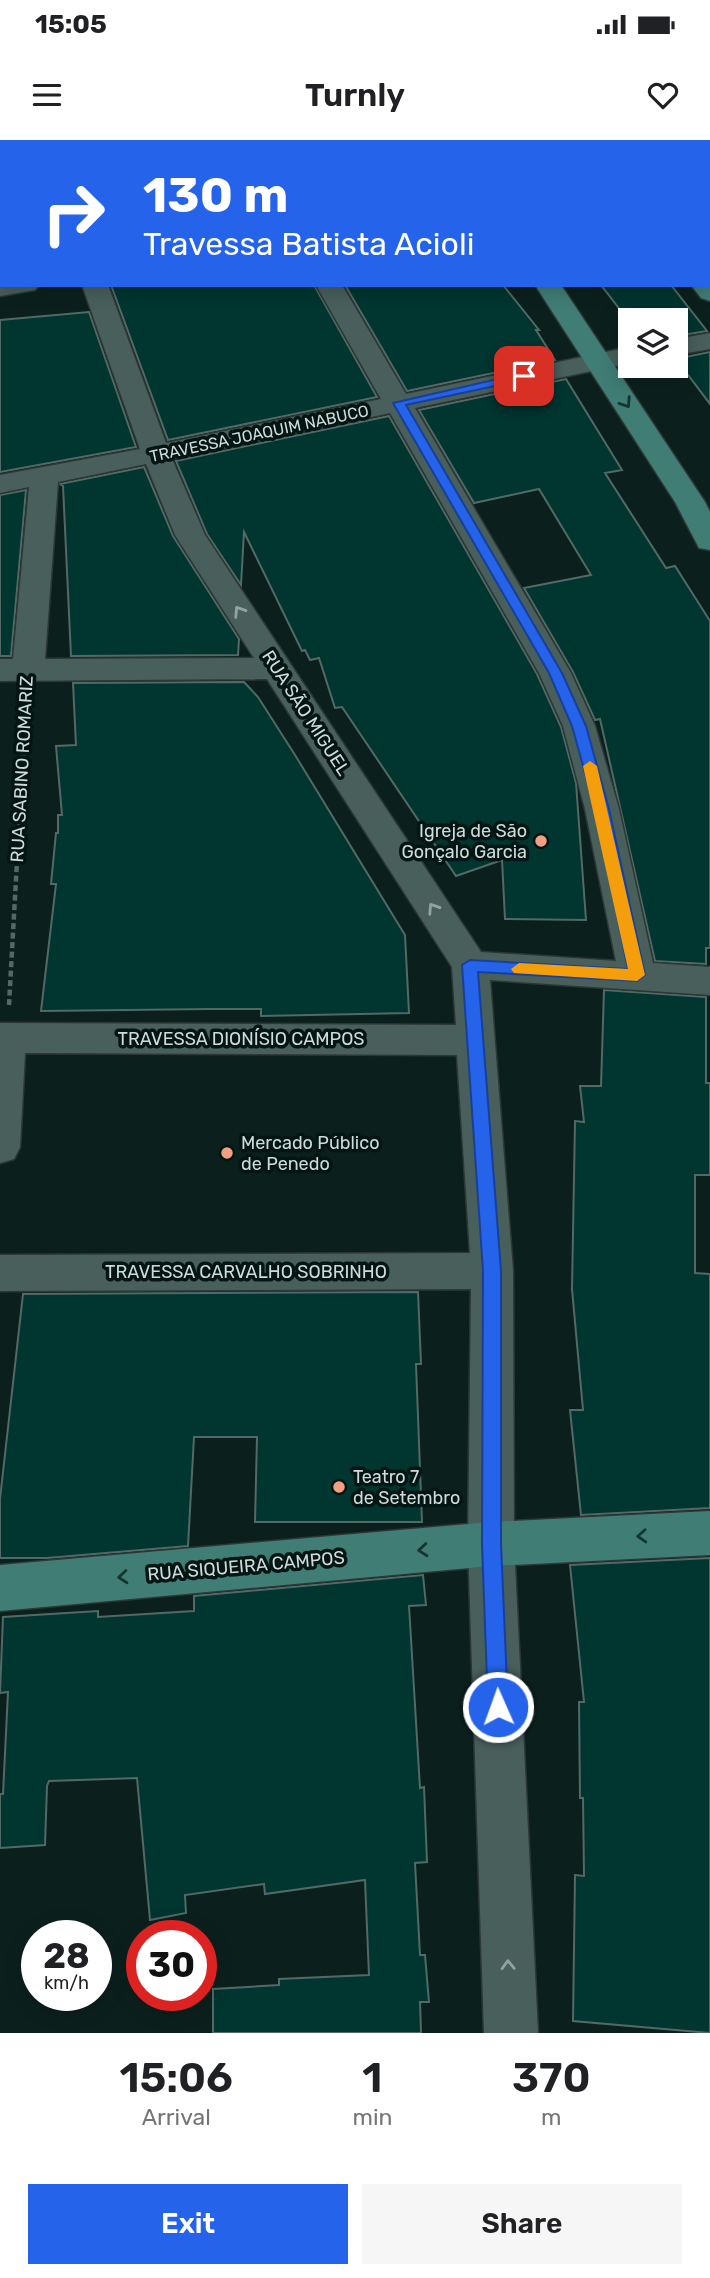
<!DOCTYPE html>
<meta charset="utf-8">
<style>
:root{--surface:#fff;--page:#f6f6f6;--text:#202124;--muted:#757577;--accent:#2563eb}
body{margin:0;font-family:Rubik,sans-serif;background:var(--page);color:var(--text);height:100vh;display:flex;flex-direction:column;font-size:26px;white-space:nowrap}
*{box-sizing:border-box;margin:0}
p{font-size:23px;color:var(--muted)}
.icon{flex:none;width:38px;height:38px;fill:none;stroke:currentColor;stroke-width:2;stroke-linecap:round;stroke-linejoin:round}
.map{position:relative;height:1893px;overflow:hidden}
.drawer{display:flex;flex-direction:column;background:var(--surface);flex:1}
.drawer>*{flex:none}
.banner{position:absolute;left:0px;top:0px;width:710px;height:147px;box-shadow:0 4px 18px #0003;background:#2563eb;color:#fff;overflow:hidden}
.buttons{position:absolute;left:618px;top:168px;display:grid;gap:14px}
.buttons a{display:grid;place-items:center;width:70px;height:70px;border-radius:0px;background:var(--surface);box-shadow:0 4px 18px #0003;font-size:35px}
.speed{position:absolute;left:21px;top:1780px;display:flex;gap:14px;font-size:35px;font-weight:700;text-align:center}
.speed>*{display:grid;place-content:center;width:91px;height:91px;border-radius:50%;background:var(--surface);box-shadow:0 4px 18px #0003;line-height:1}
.speed small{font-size:18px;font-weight:400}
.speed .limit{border:10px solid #d22;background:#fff;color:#111}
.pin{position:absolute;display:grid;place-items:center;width:60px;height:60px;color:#fff;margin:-30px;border-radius:14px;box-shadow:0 4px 10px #0006}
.me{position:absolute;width:77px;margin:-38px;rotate:358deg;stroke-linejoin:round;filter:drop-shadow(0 0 5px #0008)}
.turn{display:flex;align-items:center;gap:24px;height:147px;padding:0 28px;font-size:32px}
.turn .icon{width:91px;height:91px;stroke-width:2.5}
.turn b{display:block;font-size:49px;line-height:60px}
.eta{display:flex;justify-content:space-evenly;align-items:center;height:119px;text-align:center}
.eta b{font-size:42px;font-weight:600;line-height:49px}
.action{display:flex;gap:14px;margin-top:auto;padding:14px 28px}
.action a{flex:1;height:80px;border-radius:0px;background:var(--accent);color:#fff;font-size:28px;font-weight:600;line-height:80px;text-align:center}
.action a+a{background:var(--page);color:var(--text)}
.status{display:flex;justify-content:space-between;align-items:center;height:49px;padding:0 35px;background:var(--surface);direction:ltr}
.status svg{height:19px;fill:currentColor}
header{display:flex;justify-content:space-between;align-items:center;height:91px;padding:0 28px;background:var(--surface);font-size:32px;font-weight:600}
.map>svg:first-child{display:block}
</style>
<div class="status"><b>15:05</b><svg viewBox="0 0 49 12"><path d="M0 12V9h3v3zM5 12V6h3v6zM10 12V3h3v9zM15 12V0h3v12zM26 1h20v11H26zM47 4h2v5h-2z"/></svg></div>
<header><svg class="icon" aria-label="menu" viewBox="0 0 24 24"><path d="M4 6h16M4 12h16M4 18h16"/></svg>Turnly<svg class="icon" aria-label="heart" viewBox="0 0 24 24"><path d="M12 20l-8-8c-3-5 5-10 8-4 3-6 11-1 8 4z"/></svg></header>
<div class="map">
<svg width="710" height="1893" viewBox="0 0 710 1893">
<rect width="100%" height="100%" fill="#0b201d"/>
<!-- building -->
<path fill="#013530" stroke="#526965" stroke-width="2" d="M111,145H314L377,257L168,300Z
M345,145H503L539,190H536L555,220L407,251Z
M601,145H671L707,191L676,196V180H628Z
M89,172L136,307L0,332V180Z
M710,212V264L676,219Z
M566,239L622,330L605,333L666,428L675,426L710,481V808H706V824L655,821L600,579L595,580L573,532L524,448L591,435L539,349L474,363L419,270Z
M389,276L537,534L561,587L576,643L586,780L505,779L502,720L456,736L342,567L335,568L319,518L310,520L305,510L302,511L244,392L241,445L207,394L176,321Z
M144,327L173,396L239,499L238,515L71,516L63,346L60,344Z
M26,350L11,516H0V355Z
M244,542L258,557L295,615L405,795L409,873L261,876V869H210L41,871L56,744H51L56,693H58V675H62L56,606L76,605L73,543Z
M604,850L706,857V943H710V1035H695V1133L710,1134V1368L581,1375L570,1270H583L572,1149L575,981L584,982L580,946H601Z
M418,1152L421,1224H416L422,1382H255L257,1297H194L188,1406L47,1418H0V1359L23,1154Z
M710,1418V1893L573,1881L575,1735L584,1736L583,1658H580L579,1562H584L570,1425Z
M423,1435L426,1465L409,1466L420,1648L424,1647L427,1722L415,1723L420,1815H425L429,1862H420L421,1893H213V1849L279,1845V1839L369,1835L365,1740L265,1754L264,1744L185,1755L186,1773L150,1780L137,1638L49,1641L47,1646L45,1705L0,1708V1654H3L8,1552L0,1553L3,1477L98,1471V1477L194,1471V1456Z"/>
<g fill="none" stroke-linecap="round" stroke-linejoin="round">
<defs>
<path id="minor" d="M139,0H173L137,2Z
M263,0H287L288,2H264Z
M0,15H2V29H0Z
M0,140L2,145H39L35,150L0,156Z
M82,145H108L166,303L381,259L316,145H342L406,254L630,207V223L415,268L571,533L595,586L619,669L653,823L710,827V855L490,840L513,1131L514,1404L538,1893H484L468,1404L471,1149L0,1151V1115L470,1113L457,915L25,913L20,1007L14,1019L0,1023V883L456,885L452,827L267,539L0,541V519H13L29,347L0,353V335L140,309ZM390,273L539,533L563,586L585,669L616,821L481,812L205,395L172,319ZM146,324L175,395L254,518L45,519L58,342Z
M710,193V209L676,215V199Z"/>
<path id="major" d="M430,0H454L455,2H431Z
M580,0H604L606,2H582Z
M709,138L710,139V161L701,158L691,145H709Z
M535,145H561L705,362L710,372V410L699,408L675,362Z
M710,1371V1415L491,1426L0,1471V1425L491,1382Z"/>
</defs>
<!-- minor casing -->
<use href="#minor" stroke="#2e3735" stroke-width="3"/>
<!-- major casing -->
<use href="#major" stroke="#2e3735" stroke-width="3"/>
<!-- path -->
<path stroke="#566765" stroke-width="4.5" stroke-dasharray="6 3.5" stroke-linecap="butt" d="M9,865L26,560"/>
<!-- minor -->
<use href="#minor" fill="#485f5b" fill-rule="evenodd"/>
<!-- major -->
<use href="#major" fill="#407d75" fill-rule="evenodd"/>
</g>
<!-- one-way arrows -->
<defs><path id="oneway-chevron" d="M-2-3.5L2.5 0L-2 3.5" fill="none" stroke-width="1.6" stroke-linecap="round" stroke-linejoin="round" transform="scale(1.75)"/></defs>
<g stroke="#153531">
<use href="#oneway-chevron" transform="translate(626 263) rotate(57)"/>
<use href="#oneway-chevron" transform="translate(642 1396) rotate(177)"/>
<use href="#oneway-chevron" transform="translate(423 1410) rotate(175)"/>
<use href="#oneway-chevron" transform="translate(123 1437) rotate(175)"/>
</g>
<g stroke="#92a3a0">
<use href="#oneway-chevron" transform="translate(239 471) rotate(-123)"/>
<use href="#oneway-chevron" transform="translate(433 768) rotate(-123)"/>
<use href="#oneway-chevron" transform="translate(508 1825) rotate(-92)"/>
</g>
<!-- route -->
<path fill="#2563eb" stroke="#184099" stroke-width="2" d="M524,233L530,236L528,239L406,265L562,533L586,586L609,669L645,835L637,841L478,832L501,1131V1404L508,1567L505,1574L498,1577L491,1574L488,1567L482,1404L483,1131L462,825L470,820L628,829L595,669L572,586L549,533L393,263Z"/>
<!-- slow -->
<path fill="#f59e0b" d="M590,621L597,626L645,835L637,841L514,833L511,829L519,823L628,829L583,626Z"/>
<!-- markers -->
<g fill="#f2a081" stroke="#031614" stroke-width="2.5">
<circle cx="541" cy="701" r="7"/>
<circle cx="227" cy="1013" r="7"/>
<circle cx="339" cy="1347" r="7"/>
</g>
<g text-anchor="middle" stroke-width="7" stroke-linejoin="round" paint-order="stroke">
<!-- far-street labels -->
<g font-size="16" fill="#cfdbd9" stroke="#031614">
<text transform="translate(259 293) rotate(-12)" y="6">TRAVESSA JOAQUIM NABUCO</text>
</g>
<!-- street labels -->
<g font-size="18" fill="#cfdbd9" stroke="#031614">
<text transform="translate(306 573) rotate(57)" y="6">RUA SÃO MIGUEL</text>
<text transform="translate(22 629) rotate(-87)" y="6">RUA SABINO ROMARIZ</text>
<text x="241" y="905">TRAVESSA DIONÍSIO CAMPOS</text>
<text x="246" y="1138">TRAVESSA CARVALHO SOBRINHO</text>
<text transform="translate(246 1426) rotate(-5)" y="6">RUA SIQUEIRA CAMPOS</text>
</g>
<!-- poi labels -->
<g font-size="18" fill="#cfdbd9" stroke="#031614" text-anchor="start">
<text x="527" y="697" text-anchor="end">Igreja de São<tspan x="527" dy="21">Gonçalo Garcia</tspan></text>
<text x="241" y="1009">Mercado Público<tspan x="241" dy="21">de Penedo</tspan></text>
<text x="353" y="1343">Teatro 7<tspan x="353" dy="21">de Setembro</tspan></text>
</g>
</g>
</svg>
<div class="buttons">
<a><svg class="icon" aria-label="layers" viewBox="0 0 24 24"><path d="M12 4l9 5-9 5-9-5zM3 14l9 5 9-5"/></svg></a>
</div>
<div class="speed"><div>28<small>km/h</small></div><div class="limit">30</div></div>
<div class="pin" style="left:524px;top:236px;background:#d93025"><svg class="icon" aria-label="arrive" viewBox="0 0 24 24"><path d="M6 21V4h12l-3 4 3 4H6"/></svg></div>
<svg class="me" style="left:498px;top:1567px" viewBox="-20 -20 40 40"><circle r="17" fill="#2563eb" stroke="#fff" stroke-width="3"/><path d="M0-11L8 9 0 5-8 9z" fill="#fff"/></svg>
<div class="banner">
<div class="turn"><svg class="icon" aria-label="right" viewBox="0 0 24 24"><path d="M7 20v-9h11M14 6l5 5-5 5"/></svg><div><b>130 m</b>Travessa Batista Acioli</div></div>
</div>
</div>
<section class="drawer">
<div class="eta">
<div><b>15:06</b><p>Arrival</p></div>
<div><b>1</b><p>min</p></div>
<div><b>370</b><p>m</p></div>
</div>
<div class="action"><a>Exit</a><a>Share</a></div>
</section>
